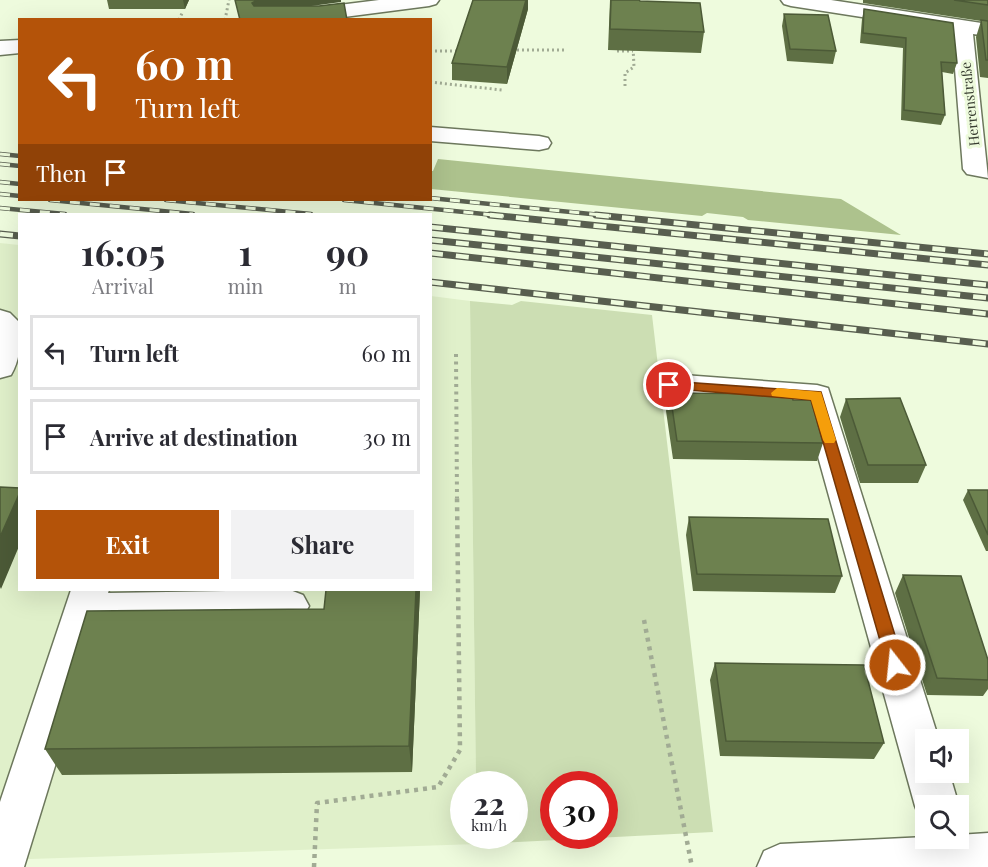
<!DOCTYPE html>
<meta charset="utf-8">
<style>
:root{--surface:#fff;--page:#f2f2f3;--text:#2b2b33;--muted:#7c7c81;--line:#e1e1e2;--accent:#b45309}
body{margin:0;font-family:"Playfair Display",serif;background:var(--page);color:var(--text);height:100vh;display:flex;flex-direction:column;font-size:22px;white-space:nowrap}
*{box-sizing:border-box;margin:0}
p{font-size:20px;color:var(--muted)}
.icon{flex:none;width:33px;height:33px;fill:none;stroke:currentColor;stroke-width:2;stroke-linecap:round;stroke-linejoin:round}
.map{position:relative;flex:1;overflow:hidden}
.panel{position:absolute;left:18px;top:213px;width:414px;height:378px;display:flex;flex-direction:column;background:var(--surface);border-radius:0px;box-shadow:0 6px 24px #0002}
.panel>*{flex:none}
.top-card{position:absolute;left:18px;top:18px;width:414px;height:183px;border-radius:0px;box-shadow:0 6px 24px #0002;background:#b45309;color:#fff;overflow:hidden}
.fabs{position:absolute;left:915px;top:729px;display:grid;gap:12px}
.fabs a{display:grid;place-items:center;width:54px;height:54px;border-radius:0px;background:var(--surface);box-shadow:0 6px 24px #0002;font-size:30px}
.speed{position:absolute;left:450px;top:771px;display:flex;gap:12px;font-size:30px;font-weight:700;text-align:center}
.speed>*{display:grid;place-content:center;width:78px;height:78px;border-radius:50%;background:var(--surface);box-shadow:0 6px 24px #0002;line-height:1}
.speed small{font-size:15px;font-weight:400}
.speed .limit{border:9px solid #d22;background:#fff;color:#111}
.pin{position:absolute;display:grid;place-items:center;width:51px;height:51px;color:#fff;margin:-26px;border:3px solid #fff;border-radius:50%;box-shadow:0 2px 6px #0007}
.me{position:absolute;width:66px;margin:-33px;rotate:344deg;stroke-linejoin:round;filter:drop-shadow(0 0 4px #0008)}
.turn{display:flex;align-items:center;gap:21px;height:126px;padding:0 18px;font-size:27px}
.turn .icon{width:78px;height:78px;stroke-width:2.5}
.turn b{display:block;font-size:42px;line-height:51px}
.then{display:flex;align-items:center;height:57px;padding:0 18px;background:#0003;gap:12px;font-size:22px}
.eta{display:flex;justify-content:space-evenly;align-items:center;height:102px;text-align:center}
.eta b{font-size:36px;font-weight:700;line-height:42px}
.action{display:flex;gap:12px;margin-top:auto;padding:12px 18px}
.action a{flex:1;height:69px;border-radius:0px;background:var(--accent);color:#fff;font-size:24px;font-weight:700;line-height:69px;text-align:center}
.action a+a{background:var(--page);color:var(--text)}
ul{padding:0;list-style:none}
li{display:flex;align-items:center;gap:18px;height:75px;margin:0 12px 9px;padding:0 6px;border:3px solid var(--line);border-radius:0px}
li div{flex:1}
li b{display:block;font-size:22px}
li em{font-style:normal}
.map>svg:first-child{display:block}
</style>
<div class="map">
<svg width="988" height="867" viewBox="0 0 988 867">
<rect width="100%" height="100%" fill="#eefbdd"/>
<!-- built -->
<path fill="#e0f0ca" d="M0,243L19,245L20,590H430L431,296L470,301L476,784H464V836H477V844L0,860Z"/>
<!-- green -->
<path fill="#ccdeb3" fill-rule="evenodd" d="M470,301L512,305L521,301L652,315L713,832L477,844V836H514V784H476ZM554,784H604V836H554Z"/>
<!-- forest -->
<path fill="#adc28d" d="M438,159L841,199L901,235L748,220L743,217L707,213L702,216L431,189V171H433Z"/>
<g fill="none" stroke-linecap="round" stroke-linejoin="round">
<defs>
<path id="minor" d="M379,0H439L436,4L429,6L321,20H257L267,14Z
M781,0H831L988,24V36L973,34L988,178L967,174L963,169L952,31L791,6L784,4Z
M20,40V53L0,55V41Z
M430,127L539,136L548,138L551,143L548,148L539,150L430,141Z
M0,310L10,313L20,323C20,342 21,358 11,375L0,378Z
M670,374L817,385L828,388L939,740H926V772H949L959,806L958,807L926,806V823L921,821L915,806L804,406L670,396L659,393L654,385L659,377Z
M71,590H109L108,593L290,590L303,595L309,606L303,617L290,622L98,626L24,867H0V802Z
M988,833V867H757L764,851L780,844L926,837L958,838V835Z"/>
</defs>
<!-- minor casing -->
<use href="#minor" stroke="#6d785d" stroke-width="3"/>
<!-- path-far2 -->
<path stroke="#a1ab94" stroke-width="3" stroke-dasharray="2 3" stroke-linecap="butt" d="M179,20L183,11
M225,20L229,0
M512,50H565
M430,51H459
M617,51H633
M430,82L502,90
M625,86V73L634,67L633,46"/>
<!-- path-far1 -->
<path stroke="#a1ab94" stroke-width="4" stroke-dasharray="3 4.5" stroke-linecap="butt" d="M456,354L457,498"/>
<!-- path -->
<path stroke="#a1ab94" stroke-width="4.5" stroke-dasharray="4 5" stroke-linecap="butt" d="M644,620L692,867
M314,867L317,803L438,787L460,750L457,497"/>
<!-- minor -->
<use href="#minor" fill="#fff" fill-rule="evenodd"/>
<defs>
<path id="rail-far1" d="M0,154L20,156
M0,164L20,166
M0,182L20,184
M0,194L20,196
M430,198L611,216
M50,200L193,214
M166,200L311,214
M344,200L504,216
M0,208L65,214"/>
<path id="rail" d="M490,215L988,265
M596,215L988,254
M430,227L988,285
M0,234L20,236
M430,240L988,298
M430,253L988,314
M430,282L988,344"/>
</defs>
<!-- rail-far1 casing -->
<use href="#rail-far1" stroke="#585e4f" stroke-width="4.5"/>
<!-- rail casing -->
<use href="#rail" stroke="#585e4f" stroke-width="7"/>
<!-- rail-far1 -->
<use href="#rail-far1" stroke="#eefbdd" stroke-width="3" stroke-dasharray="10" stroke-linecap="butt"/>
<!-- rail -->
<use href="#rail" stroke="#eefbdd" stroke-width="4.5" stroke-dasharray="13" stroke-linecap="butt"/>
</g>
<!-- wall -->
<path fill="#5e6f44" d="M107,0H189L185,9H109Z
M473,0H528V9L507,84L452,80V63Z
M610,0H639L640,1L704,32L701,53L608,50Z
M863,0H988V78L980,77L976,37L981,21L863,3Z
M864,9L957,63L953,74L942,72L945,115L941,125L901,120L903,48L860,43L862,19Z
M784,14L836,51L833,64L787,61L782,26Z
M670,393L793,400L823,443L817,461L673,459L666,411Z
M846,399L926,465L918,483H860L840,417Z
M968,490H988V551H986L963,500Z
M689,517L842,576L835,593L693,591L686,535Z
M903,575L988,660V689L983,696L927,695L895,593Z
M420,590L412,772L62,775L45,749L324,609Z
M715,663L884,743L874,759L720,756L710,680Z"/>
<!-- shaded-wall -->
<path fill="#4c5a37" d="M183,0H189L185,9Z
M257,0H341V2L267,12L255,20L252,3Z
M526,0H528V9L507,84V67Z
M20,492V544L1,589L0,587V537Z
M416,590H420L412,772L409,746Z"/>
<!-- building -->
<path fill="#6d814f" stroke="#4c5a37" stroke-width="1.5" d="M235,0H257L252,3L254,6H319L344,3L347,20H240Z
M473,0H526L507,67L452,63Z
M611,0H639L640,1L700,3L704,32L610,29Z
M954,0H988V5Z
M864,9L953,23L957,63L941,62L945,115L904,110L906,38L863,33Z
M784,14L828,15L836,51L790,49Z
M981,20L988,21V60H986Z
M670,393L792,394L793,400H811L823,443L677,441Z
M900,398L926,465H868L846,399Z
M0,487L20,488V492L0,537Z
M968,490H988V535Z
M689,517L828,519L842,576L697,574Z
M903,575L961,576L988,660V680L937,678Z
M326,590H416L409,746L45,749L87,611L324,609Z
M715,663L864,665L884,743L726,741Z"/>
<!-- route -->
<path fill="#b45309" stroke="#753606" stroke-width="1.5" d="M669,381L821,392L904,665L901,670L895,672L890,670L887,665L811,400L665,388L663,385Z"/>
<!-- slow -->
<path fill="#f59e0b" d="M777,388L821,392L836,440L834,443H825L823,440L811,400L772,396L771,393Z"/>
<g text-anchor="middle" stroke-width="6" stroke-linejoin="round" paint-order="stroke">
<!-- far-street labels -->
<g font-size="14" fill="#3a3f33" stroke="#eefbdd">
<text transform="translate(970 104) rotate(-96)" y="5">Herrenstraße</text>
</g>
</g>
</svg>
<div class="fabs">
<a><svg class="icon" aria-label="sound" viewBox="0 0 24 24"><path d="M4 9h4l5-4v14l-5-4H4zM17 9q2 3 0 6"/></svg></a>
<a><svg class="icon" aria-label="search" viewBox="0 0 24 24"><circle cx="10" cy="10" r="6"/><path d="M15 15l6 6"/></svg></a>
</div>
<div class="speed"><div>22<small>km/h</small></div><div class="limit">30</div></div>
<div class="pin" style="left:669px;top:385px;background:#d93025"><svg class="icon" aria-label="arrive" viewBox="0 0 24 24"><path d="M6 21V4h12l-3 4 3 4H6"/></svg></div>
<svg class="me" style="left:895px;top:665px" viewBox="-20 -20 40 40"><circle r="17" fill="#b45309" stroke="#fff" stroke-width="3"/><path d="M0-11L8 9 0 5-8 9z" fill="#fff"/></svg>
<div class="top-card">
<div class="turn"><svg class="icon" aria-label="left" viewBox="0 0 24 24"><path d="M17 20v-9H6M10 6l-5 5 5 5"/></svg><div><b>60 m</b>Turn left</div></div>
<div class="then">Then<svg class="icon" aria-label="arrive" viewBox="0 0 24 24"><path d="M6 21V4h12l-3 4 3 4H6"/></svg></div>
</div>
<section class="panel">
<div class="eta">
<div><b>16:05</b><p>Arrival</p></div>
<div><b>1</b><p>min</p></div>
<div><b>90</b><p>m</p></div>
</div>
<ul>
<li><svg class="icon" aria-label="left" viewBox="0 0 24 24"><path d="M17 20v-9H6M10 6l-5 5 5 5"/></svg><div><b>Turn left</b></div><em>60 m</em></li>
<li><svg class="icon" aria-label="arrive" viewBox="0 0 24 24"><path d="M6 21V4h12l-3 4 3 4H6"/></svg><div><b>Arrive at destination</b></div><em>30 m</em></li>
</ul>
<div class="action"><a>Exit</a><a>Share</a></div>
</section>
</div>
